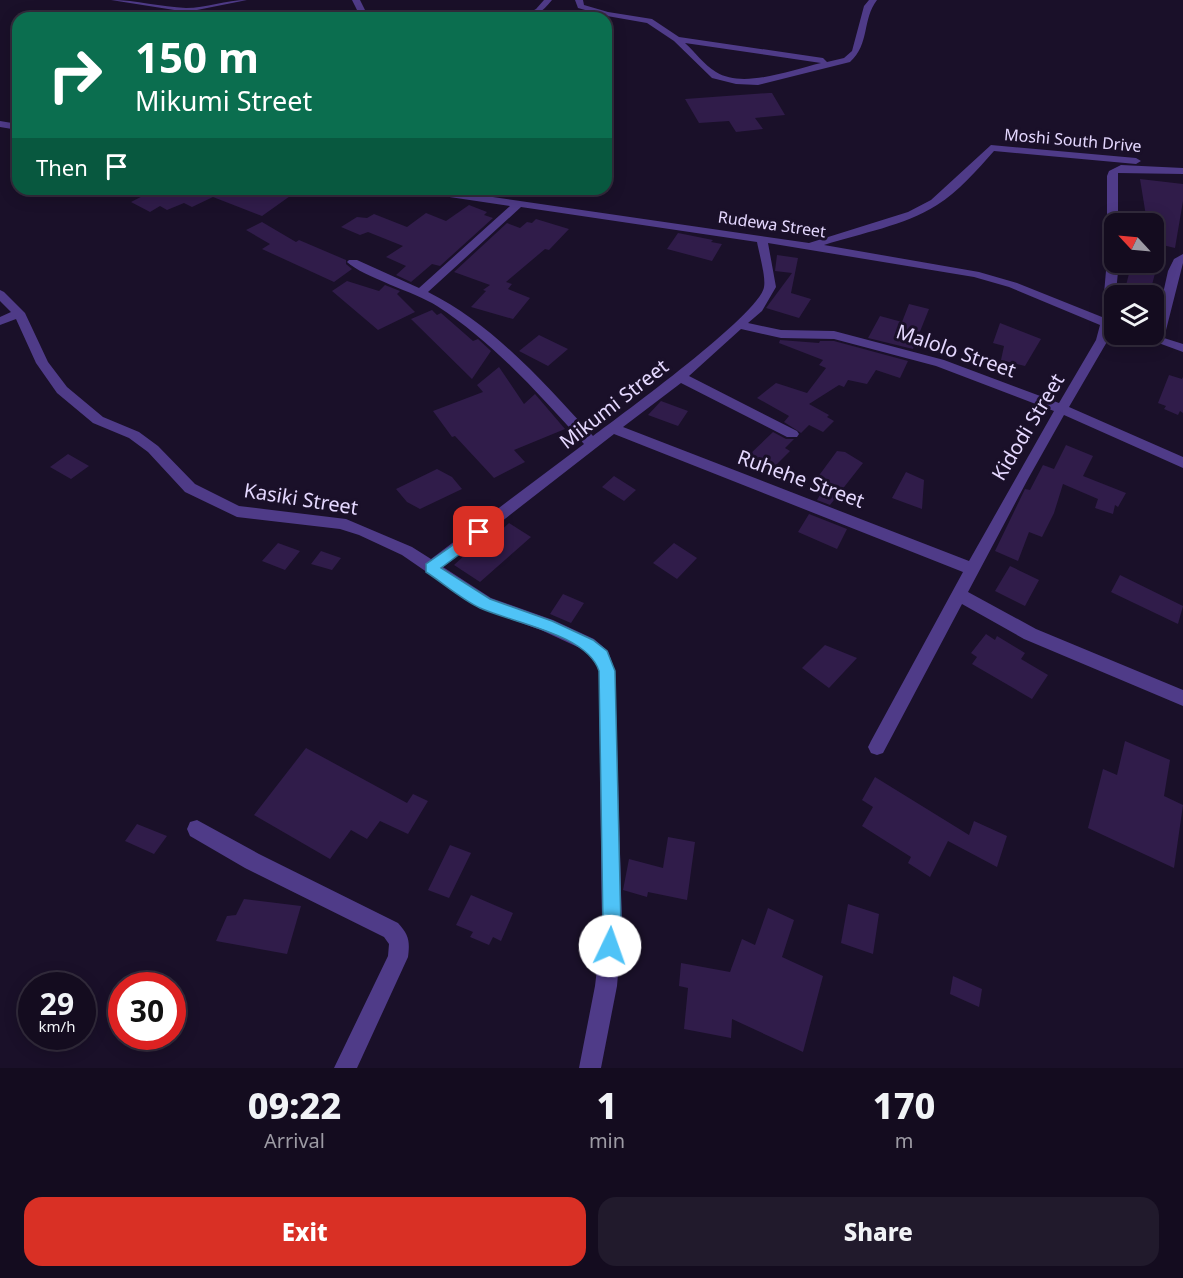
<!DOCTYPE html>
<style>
:root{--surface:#140c1f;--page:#211a2c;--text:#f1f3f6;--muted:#9d9ba4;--line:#332c3d;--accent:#d93025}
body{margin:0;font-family:"Noto Sans",sans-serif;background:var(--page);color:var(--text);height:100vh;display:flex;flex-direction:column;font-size:22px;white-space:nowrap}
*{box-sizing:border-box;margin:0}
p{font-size:20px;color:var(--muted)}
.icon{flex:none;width:33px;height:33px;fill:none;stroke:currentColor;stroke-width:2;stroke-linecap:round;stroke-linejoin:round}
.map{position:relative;height:1068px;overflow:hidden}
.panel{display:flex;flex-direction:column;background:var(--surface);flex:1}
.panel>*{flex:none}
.hud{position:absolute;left:12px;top:12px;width:600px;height:183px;border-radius:18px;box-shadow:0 3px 15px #0003,0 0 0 2px var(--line);background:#0b6e4f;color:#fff;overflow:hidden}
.needle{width:39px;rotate:296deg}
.tools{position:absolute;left:1104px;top:213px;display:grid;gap:12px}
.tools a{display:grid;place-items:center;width:60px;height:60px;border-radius:12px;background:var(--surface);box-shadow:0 3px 15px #0003,0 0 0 2px var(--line);font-size:30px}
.speed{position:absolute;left:18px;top:972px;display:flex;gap:12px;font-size:30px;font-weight:700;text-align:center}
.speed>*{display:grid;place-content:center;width:78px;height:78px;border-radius:50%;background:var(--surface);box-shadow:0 3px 15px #0003,0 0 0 2px var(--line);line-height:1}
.speed small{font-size:15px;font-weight:400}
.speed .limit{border:9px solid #d22;background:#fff;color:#111}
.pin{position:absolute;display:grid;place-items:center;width:51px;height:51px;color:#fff;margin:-26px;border-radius:12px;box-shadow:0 3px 9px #0006}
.me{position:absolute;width:66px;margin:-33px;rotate:3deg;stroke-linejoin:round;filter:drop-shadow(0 0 4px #0008)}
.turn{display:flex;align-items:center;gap:21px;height:126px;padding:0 24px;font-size:27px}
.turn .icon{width:78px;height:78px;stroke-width:2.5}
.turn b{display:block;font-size:42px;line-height:51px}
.then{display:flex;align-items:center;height:57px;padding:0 24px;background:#0003;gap:12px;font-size:22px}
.eta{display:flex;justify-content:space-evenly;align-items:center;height:102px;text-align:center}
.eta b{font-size:36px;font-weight:800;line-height:42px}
.cta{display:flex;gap:12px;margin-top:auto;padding:12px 24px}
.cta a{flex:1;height:69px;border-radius:18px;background:var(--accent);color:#fff;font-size:24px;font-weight:800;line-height:69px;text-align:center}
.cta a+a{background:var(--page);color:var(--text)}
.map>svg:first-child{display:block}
</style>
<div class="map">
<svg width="1183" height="1068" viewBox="0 0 1183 1068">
<rect width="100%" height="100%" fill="#1a1029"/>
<!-- building -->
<path fill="#301c4a" d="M769,93H772L785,115L755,118L763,129L736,132L729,121L699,123L685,99Z
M1140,179L1183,184V201L1175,248L1154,243V224H1150L1146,216Z
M156,189H300L262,216L213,197L192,207L184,203L167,210L160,206L150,212L131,202Z
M469,205L487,212L484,215L493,218L440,266L432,264L411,282L396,275L406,266L386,257L403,246L368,232L360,235L341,227L357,217L367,218L374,214L407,227L426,213L446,221Z
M536,219L569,229L549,250L545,249L506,282L512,284L508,289L530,298L513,319L471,307L486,291L483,290L490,285L454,272L507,223L520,228L527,222L532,223Z
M262,222L296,242L299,240L346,260V264L352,269L334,282L262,249L270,244L246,230Z
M678,233L713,240L711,242L722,244L712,261L667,249Z
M777,255L798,258L791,293L811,299L799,318L766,308L792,273L775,271Z
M1140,263L1157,266L1149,296H1140L1125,289L1131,266L1140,268Z
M347,281L379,291L385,285L400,291L397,294L415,312L378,330L332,291Z
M909,304L929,309L913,349L868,338L880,316L902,322Z
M432,310L437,315L441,313L473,341L478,339L491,351L472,379L411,319Z
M1000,323L1041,339L1025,366L1001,360L1004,346L993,343Z
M539,335L568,349L548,366L519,351Z
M780,340L819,343L820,341H834L908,361L900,378L876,370L867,384L848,380L844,387L839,385L809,404L829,415L827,417L834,421L823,432L809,425L801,433L784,422L789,416L757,398L776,383L807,393L826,368L819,365L823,360L779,343Z
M499,367L524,404L535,394L565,429L514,450L525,462L494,478L455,436L452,437L433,411L483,392L477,385Z
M1169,375L1182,379L1183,377V413L1180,411L1178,415L1164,409L1166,406L1158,403Z
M661,401L688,411L678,426L648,415Z
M773,432L786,439H794L785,448L790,451L773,468L749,455Z
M1066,445L1093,456L1083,476L1126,493L1118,507L1115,505L1113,514L1095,508L1098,499L1063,484L1054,513L1042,537L1029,532L1018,561L995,551L1025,489L1030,490L1043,465L1054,469Z
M837,451L845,452L863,463L830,505L817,500L823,490L812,485Z
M68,454L89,466L71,479L50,467Z
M437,469L452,477L462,489L420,509L407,502L396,489Z
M906,472L924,480L922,509L892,498Z
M614,476L636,490L624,501L602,487Z
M809,514L847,529L837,549L798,532Z
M509,523L531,537L480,582L454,565L468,552L474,555Z
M278,543L300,551L285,570L262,561Z
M674,543L697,558L677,579L653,563Z
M321,551L341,558L332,570L311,564Z
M1010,566L1039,580L1025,606L995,591Z
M1120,575L1183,606L1178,624L1111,592Z
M563,594L584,603L571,623L550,614Z
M986,634L995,640L997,636L1025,653L1021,659L1048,675L1032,699L972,664L977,657L971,653Z
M825,645L857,658L829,688L802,668Z
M1125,741L1170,760L1164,796L1183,805L1174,868L1088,828L1103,769L1117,775Z
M306,748L407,803L413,794L428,801L408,834L380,821L367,839L351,830L330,859L254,815Z
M875,777L969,835L974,821L1007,836L997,867L948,841L930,877L908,863L911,857L862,826L873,807L862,800Z
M137,824L167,836L154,854L125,841Z
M668,837L695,842L687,900L648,892L647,897L623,890L629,859L663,868Z
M450,845L471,853L449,898L428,890Z
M471,895L513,913L501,941L493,937L489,945L470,937L473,932L456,925Z
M244,899L301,906L287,954L216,941L227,916L236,915Z
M848,904L879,914L873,954L841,943Z
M768,908L794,920L782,957L823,976L803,1052L732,1019L731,1038L684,1029L688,988L679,986L681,963L730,972L742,939L755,945Z
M953,976L982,989L979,1007L950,994Z"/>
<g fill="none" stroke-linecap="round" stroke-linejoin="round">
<!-- street -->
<path fill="#4f3b88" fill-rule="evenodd" d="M111,0C136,0 161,7 186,8C206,8 226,0 247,0L187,12Z
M352,0H360L369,18H361Z
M544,0H552C542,12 535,18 519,18L536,9Z
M575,0H583L584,5L608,12L652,19L679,37L823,58L827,62L844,58L852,51L864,6L869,0H877C862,19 870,44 850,62L758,85L736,84L712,78L674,41L647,23L607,16L578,8ZM685,43L821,63C791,70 743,89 716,72C704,65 695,52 685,43Z
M0,121L18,124V130L0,127Z
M991,145L1136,158L1141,161L1136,164L994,151C977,170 958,192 937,205C904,226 861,233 824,245L979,272L1017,283L1102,317L1107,259V176L1109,171L1121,165L1183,168V174L1118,173V224H1114V262H1119L1113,322L1114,331L1111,330L1108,340L1069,407L1183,457V468L1064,415L1028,479L968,592L1036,629L1183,690V706L1024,639L962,604L883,753L877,755L871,753L868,747L871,741L963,572L614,434L443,567L491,598L553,620L594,639L608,651L615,671L622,927L617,986L601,1068H579L595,986L602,927L599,671L595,660L582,649L541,630L479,608L402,555L359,535L340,529L237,517L185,492L148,452L129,438L93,423L57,393L36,363L16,319L0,325V317L11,312L0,301V290L4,292L25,313L48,362L67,387L103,417L139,432L158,446L195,484L239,506L346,519L412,547L431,559L584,444C539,394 494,343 437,306C415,292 363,277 347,262L349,260H357L419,288L510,206L416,192L411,189H437L809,243L908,212L931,200ZM521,207L757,242C759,253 766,277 764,287C760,314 621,415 593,436C544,383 494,325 428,292ZM768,243L974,277L1009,287L1100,325L1096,340L1059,403L944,360L834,331L781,330L748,323L762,311L776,287ZM741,329L781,338L834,339L936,366L1054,411L969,561L623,427L681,383L787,437H797L799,434L797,431L689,376Z
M1183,254V263L1164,338L1183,344V352L1134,334H1154L1168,271L1174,259Z
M197,820L259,854L398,923C409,935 410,941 408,957L357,1068H334L388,956L389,944L384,937L245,868L190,836L187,829L190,822Z"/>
</g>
<!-- route -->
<path fill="#4fc3f7" stroke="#337fa1" stroke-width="1.5" d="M479,527L486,532L484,536L441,568L490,599L552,621L593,640L607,651L615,671L621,927L617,953L610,956L603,953L601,946L603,927L599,671C587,634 513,623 480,608C461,599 443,583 426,572V564Z"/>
<g text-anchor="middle" stroke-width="6" stroke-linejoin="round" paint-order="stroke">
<!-- far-street labels -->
<g font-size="16" fill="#e5d8ff" stroke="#1a1029">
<text transform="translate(1073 140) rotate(5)" y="6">Moshi South Drive</text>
<text transform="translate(772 224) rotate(8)" y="6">Rudewa Street</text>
</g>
<!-- street labels -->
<g font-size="20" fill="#e5d8ff" stroke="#1a1029">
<text transform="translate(956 351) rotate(19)" y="7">Malolo Street</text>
<text transform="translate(614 404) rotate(-38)" y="7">Mikumi Street</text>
<text transform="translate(1028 427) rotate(-59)" y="7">Kidodi Street</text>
<text transform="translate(801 479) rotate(20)" y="7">Ruhehe Street</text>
<text transform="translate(301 499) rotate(9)" y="7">Kasiki Street</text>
</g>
</g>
</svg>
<div class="tools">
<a><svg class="needle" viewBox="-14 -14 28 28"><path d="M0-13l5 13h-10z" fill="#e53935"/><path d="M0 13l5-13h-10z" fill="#9d9ba4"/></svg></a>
<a><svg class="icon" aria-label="layers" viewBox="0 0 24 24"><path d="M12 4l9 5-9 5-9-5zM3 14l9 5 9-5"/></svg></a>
</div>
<div class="speed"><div>29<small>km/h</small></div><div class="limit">30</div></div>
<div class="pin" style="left:479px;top:532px;background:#d93025"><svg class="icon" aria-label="arrive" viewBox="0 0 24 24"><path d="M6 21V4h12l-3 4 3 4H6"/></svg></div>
<svg class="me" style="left:610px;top:946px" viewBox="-20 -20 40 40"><circle r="19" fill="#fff"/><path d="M0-13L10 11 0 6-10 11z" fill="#4fc3f7"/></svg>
<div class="hud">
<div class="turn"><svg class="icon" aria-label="right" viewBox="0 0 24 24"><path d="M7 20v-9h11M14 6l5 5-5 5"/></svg><div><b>150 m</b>Mikumi Street</div></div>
<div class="then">Then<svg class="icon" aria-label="arrive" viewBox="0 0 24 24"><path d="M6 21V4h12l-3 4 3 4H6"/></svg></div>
</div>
</div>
<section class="panel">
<div class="eta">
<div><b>09:22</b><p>Arrival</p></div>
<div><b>1</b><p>min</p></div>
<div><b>170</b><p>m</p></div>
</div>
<div class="cta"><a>Exit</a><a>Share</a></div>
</section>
